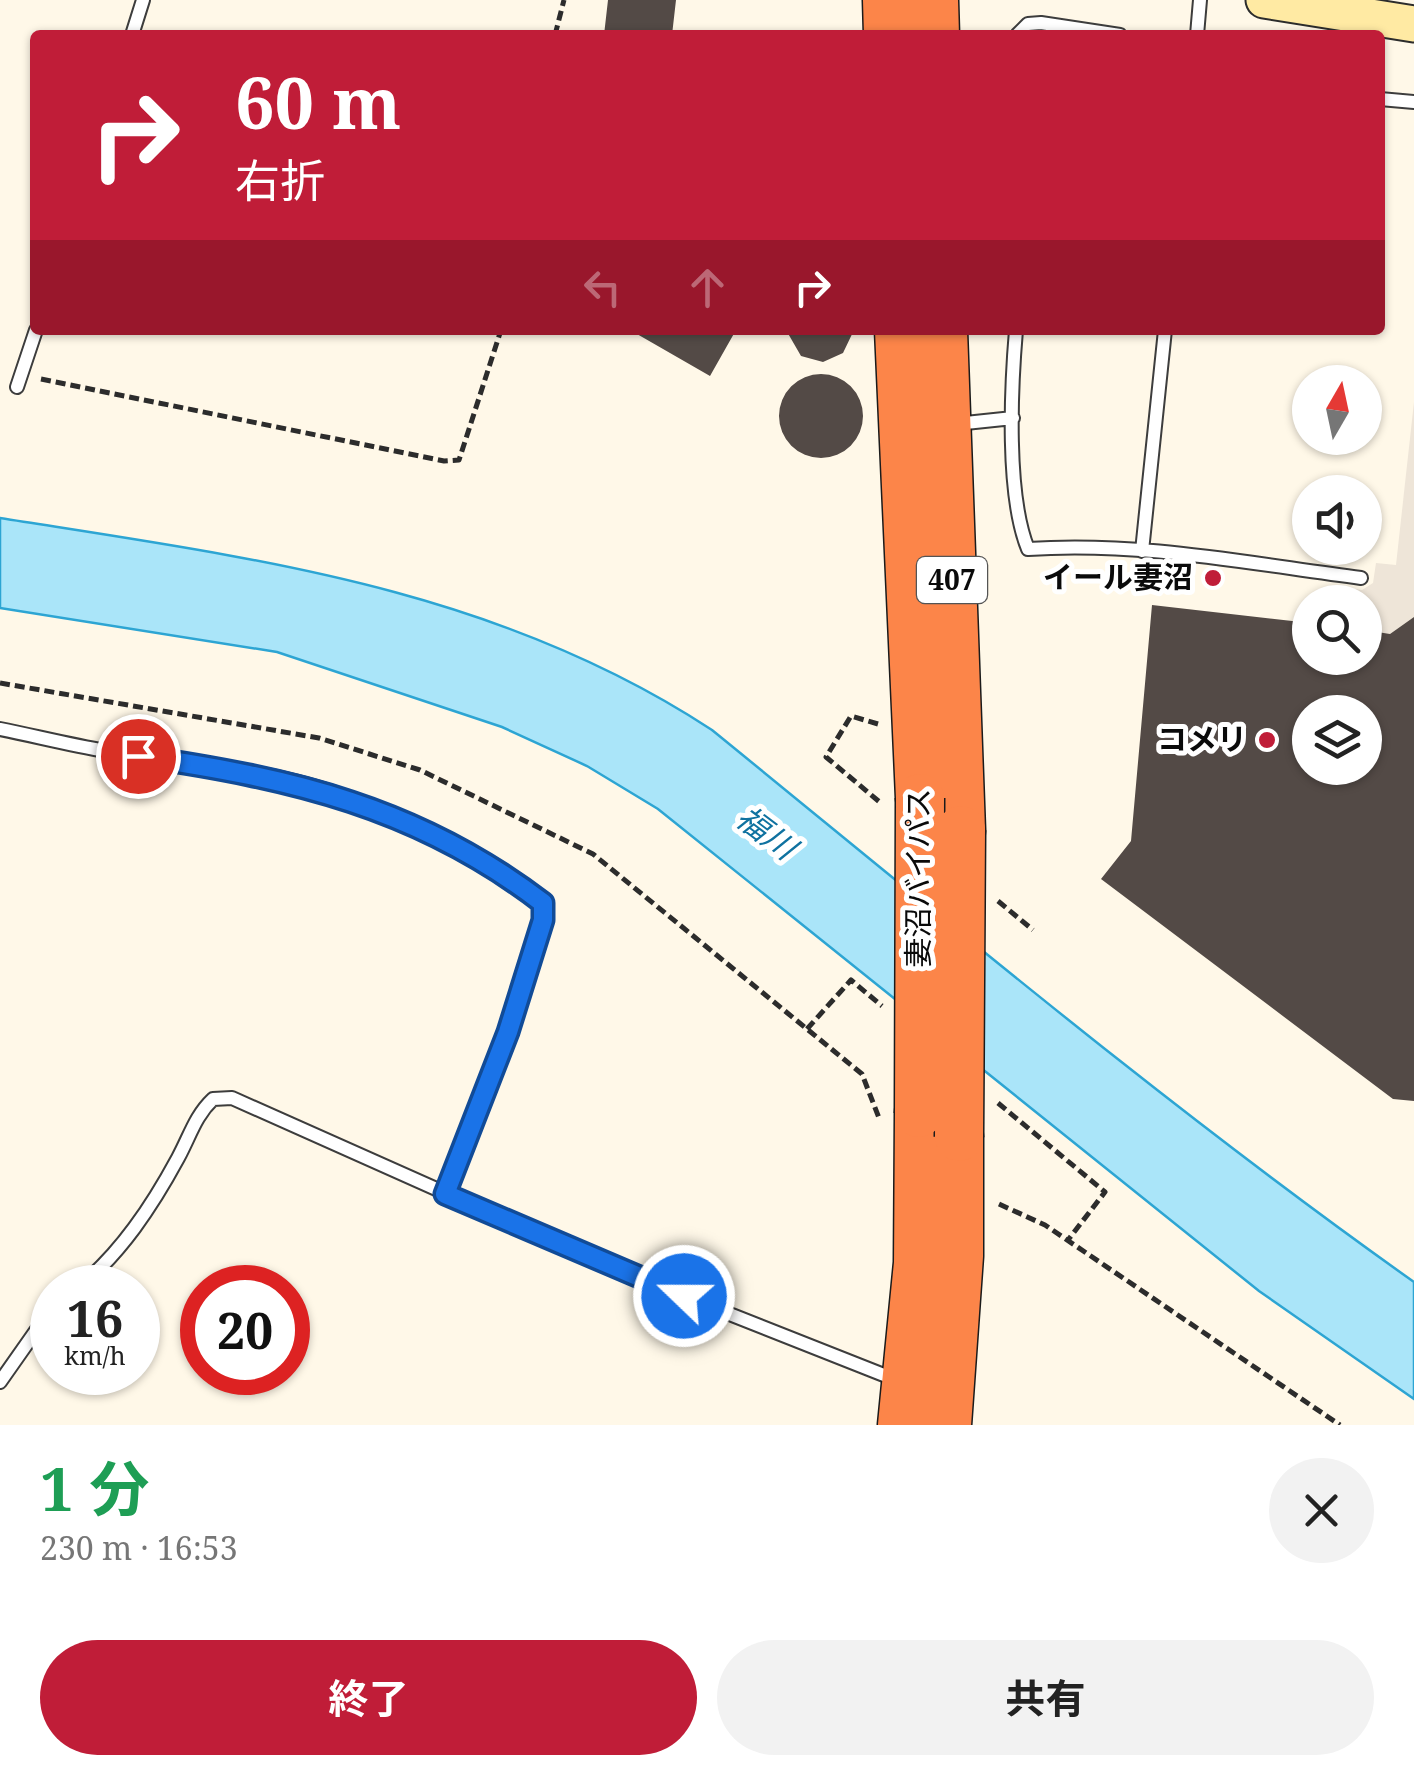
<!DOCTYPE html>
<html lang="ja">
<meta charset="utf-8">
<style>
:root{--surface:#fff;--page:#f2f2f2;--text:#222;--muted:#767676;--accent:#c01d38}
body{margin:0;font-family:"Noto Serif","Noto Sans JP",serif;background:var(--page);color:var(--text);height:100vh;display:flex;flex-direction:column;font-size:38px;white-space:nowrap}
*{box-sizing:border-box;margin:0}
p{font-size:32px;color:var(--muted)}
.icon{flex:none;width:55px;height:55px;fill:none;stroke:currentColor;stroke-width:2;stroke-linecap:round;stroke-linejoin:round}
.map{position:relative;height:1425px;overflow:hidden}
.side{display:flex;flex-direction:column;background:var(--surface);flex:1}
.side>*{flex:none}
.banner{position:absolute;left:30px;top:30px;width:1355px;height:305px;border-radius:10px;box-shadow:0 2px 8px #0004;background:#c01d38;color:#fff;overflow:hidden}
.needle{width:65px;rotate:9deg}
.fabs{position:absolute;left:1292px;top:365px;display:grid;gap:20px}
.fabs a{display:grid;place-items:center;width:90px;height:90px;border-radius:50%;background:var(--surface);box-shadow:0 2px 8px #0004;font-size:50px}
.speed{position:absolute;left:30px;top:1265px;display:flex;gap:20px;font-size:50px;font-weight:700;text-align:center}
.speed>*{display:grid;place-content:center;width:130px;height:130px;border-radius:50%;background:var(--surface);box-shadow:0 2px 8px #0004;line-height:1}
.speed small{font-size:25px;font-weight:400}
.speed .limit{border:15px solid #d22;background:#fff;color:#111}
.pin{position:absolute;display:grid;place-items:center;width:85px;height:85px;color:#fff;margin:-42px;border:5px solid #fff;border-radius:50%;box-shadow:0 2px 10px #0007}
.me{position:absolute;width:110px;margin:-55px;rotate:292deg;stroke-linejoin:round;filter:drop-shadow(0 0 8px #0008)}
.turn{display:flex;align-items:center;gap:35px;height:210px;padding:0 40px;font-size:45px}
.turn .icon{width:130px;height:130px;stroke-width:2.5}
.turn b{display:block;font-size:70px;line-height:85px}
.lanes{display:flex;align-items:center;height:95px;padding:0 40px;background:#0003;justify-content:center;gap:50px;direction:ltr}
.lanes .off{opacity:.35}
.round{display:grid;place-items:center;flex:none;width:105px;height:105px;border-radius:52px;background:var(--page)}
.overview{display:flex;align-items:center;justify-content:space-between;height:170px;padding:0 40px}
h1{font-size:60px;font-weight:700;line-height:75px;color:#1e9e55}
.cta{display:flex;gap:20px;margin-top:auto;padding:20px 40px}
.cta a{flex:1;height:115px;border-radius:60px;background:var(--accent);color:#fff;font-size:40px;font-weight:700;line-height:115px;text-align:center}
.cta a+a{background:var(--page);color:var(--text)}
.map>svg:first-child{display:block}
</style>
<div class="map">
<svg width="1414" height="1425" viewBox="0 0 1414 1425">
<rect width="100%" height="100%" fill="#fff8e8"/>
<!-- plaza -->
<path fill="#eee5d8" d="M1414,402V617L1390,634L1365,630V602H1345L1347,588L1362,590L1373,583L1376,563L1396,565Z"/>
<!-- water -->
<path fill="#aae5f9" stroke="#2da5d3" stroke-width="2.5" d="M0,518C252,558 494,587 712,730C943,918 1171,1110 1414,1282V1399L1259,1291L658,809L587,766L502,727L277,652L0,608Z"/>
<!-- building -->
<path fill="#534a46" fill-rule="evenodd" d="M608,0H676L672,35H604Z
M630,330H736L710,376Z
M786,330H854L843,353L823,362L801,356Z
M779 416a42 42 0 1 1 84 0a42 42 0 1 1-84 0Z
M1152,605L1310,623V658H1365V630L1390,634L1414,617V1101L1393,1099L1101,879L1131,841ZM1310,712H1365V768H1310Z"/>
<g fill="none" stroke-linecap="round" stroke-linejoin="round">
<defs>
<path id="lane" d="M132,35L143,0
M1017,35L1028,24L1041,23L1120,35
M1197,35L1200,0
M1380,99L1414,102
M1016,330C1011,389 1006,495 1028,549C1138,541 1252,564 1361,578
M17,387L36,330
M956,424L1013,418
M1142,551L1165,330
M0,729C35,736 70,745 106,751C181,762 260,768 333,792C401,815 486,859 543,903V919L508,1032L445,1194
M78,1288C121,1253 152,1206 178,1158C190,1136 195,1116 213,1099L232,1098L618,1270L899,1381
M0,1382L52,1308"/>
<path id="secondary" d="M1264,0L1414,24"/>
<path id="highway" d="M887,0L888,35
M934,0L935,35
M899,330L920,798
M943,330L961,830
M902,1425L918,1263L919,1113
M947,1425L959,1256V1137"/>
</defs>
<!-- lane casing -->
<use href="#lane" stroke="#3d3d3d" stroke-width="16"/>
<!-- secondary casing -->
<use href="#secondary" stroke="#2c2c2c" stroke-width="39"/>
<!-- highway casing -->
<use href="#highway" stroke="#1b1b1b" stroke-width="51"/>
<!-- path -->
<path stroke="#2c2c2c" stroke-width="5" stroke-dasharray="10 5" stroke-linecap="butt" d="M555,35L564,0
M41,379L444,461L459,460L501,330
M0,683L319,738L420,770L593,854L862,1074L879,1118
M878,724L851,716L826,757L882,804
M998,901L1033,930
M807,1029L851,980L882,1006
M998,1103L1105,1192L1068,1240
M999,1204L1045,1225L1340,1425"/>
<!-- lane -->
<use href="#lane" stroke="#fff" stroke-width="12"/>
<!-- secondary -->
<use href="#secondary" stroke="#ffeaa3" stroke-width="35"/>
<!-- highway -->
<use href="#highway" stroke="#fc8549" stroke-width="48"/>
<defs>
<path id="highway-bridge" d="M919,1113L920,798
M959,1137L961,830"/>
</defs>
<!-- highway-bridge casing -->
<use href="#highway-bridge" stroke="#1b1b1b" stroke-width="51" stroke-linecap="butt"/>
<!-- highway-bridge -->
<use href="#highway-bridge" stroke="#fc8549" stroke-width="48"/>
</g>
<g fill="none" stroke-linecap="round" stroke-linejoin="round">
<defs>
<path id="route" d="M138,756C290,778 418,807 543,903V920L508,1032L445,1194L684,1296"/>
</defs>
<!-- route casing -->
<use href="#route" stroke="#114b97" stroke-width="25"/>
<!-- route -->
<use href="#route" stroke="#1a73e8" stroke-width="18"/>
</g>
<!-- markers -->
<g fill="#c01d38" stroke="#fff" stroke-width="4">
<circle cx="1213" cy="578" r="10"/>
<circle cx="1267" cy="740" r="10"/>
</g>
<g text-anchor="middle" stroke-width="10" stroke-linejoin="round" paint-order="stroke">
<!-- shield labels -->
<rect fill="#fff" stroke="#545454" stroke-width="2.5" x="917" y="557" width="70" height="46" rx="8"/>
<g font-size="28" font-weight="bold" fill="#0a0a0a">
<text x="952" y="590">407</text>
</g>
<!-- poi labels -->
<g font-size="30" font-weight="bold" fill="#0a0a0a" stroke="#fff" text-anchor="end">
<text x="1193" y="588">イール妻沼</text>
<text x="1247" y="750">コメリ</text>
</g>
<!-- street labels -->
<g font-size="30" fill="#0a0a0a" stroke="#fff">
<text transform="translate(919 878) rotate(-90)" y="10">妻沼バイパス</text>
</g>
<!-- water labels -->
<g font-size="32" font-style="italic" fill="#0f72a0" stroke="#fff">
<text transform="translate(766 833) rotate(37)" y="11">福川</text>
</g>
</g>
</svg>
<div class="fabs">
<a><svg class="needle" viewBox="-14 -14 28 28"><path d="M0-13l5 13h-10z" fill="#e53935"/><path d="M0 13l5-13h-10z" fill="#767676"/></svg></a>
<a><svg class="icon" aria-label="sound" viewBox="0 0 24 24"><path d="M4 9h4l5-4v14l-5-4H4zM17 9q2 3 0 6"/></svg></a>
<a><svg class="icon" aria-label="search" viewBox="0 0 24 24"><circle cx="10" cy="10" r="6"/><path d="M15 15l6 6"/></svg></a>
<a><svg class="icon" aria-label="layers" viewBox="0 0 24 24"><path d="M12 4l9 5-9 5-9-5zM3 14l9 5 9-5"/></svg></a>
</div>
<div class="speed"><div>16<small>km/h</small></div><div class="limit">20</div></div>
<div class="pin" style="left:138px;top:756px;background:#d93025"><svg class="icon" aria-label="arrive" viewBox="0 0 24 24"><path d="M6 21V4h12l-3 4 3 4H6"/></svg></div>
<svg class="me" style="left:684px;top:1296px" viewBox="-20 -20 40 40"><circle r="17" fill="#1a73e8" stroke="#fff" stroke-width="3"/><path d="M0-11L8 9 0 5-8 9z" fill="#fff"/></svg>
<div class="banner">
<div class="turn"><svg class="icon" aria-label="right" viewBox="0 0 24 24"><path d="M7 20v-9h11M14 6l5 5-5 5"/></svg><div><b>60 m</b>右折</div></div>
<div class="lanes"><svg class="icon off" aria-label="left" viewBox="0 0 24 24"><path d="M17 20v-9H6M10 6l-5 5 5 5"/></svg><svg class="icon off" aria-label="ahead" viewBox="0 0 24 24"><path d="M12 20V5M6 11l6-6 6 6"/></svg><svg class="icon" aria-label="right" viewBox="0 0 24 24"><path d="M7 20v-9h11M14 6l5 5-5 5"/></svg></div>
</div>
</div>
<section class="side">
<div class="overview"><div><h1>1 分</h1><p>230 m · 16:53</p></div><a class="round"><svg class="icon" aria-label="close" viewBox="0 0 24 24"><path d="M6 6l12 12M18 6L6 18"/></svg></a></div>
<div class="cta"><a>終了</a><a>共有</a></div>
</section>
